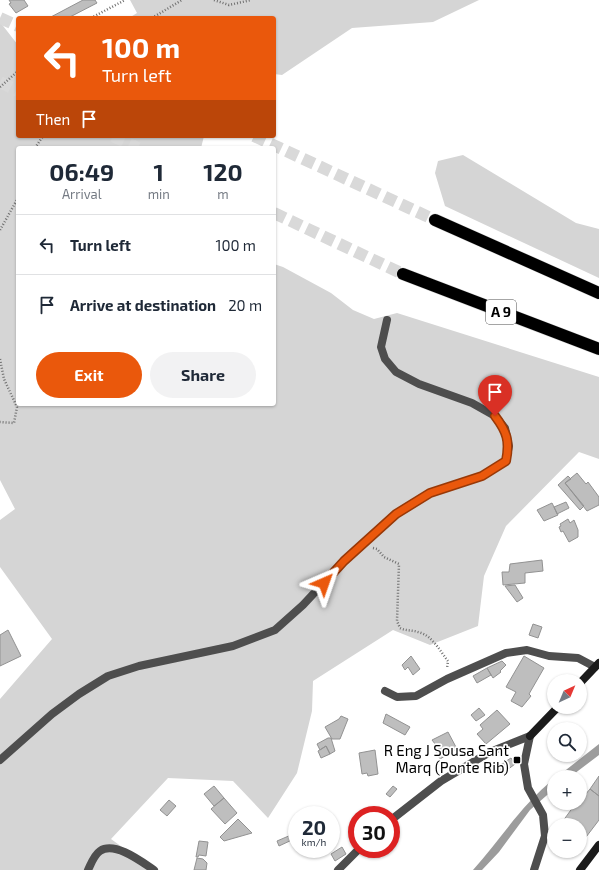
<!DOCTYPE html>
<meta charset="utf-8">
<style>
:root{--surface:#fff;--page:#f2f2f3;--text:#1f2937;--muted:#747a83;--line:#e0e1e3;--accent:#ea580c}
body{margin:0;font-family:"Exo 2",sans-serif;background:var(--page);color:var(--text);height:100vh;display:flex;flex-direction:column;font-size:15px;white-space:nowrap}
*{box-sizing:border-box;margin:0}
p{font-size:13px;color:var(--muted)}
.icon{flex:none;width:22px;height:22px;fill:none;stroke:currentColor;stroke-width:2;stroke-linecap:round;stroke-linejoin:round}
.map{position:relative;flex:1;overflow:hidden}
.sheet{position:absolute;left:16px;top:146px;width:260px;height:260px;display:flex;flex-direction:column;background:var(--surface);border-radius:4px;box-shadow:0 1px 3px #0004}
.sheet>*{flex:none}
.banner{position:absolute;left:16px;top:16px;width:260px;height:122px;border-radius:4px;box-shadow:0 1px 3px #0004;background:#ea580c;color:#fff;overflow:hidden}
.needle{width:26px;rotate:44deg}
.tools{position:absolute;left:547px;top:674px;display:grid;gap:8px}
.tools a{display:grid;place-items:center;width:40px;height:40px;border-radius:50%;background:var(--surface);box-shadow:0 1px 3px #0004;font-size:20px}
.speed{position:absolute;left:288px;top:806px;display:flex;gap:8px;font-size:20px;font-weight:700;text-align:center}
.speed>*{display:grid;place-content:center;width:52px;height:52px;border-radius:50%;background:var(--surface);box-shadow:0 1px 3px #0004;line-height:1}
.speed small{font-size:10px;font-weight:400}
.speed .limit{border:6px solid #d22;background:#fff;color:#111}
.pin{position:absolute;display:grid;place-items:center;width:34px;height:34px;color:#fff;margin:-41px -17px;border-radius:50% 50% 50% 0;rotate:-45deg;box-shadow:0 0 4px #0007}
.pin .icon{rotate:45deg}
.me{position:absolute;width:44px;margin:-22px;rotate:43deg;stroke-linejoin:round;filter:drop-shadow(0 0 3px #0008)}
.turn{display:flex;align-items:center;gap:14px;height:84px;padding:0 20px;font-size:18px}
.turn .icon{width:52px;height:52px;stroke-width:2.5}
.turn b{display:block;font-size:28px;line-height:34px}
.then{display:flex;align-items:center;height:38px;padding:0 20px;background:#0003;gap:8px;font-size:15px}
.eta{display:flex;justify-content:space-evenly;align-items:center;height:68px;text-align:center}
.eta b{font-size:24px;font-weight:700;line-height:28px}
.button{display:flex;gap:8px;margin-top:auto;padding:8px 20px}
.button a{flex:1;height:46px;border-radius:24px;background:var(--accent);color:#fff;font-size:16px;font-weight:700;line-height:46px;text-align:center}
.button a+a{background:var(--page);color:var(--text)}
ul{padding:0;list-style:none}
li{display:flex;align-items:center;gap:12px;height:60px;padding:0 20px;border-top:1px solid var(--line)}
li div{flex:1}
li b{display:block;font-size:15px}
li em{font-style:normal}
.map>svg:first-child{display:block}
</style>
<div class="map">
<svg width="599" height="870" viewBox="0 0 599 870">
<rect width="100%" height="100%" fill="#fff"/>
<!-- green -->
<path fill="#d5d5d5" d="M130,0H479L433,22L352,28L282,75L274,74V18H129L137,13Z
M0,22L18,45V136H204L201,148H18V404H274V264L283,267L331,293L353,310L374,319L397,313L599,377V459L579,452L506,526L484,576L478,626L430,645L393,630L313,681L312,711L297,773L268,818L233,781L168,778L111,839L154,870H0V699L52,639L0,567V520L15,509L0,480Z
M463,155L576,223L599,229V278L445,206L435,173L438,161Z"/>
<!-- water -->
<path fill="#9c9c9c" d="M599,744V755L570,777H557Z
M554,779V789L530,810L499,852L482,870H473C500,840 522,804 554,779Z"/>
<!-- building -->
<path fill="#bebebe" stroke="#929292" d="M9,0H24L28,6L16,13L9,4L11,3Z
M83,0H95L97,3L68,18H49Z
M577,473L586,484L588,482L599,497V505L587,511L565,483Z
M568,476L571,479L565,483L584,506L580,510L558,485Z
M566,502L569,508L557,514L554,507Z
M552,503L558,515L544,521L537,510Z
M568,519L570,523L574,520L578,530V537L569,542L563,531L561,532L559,527L561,526L560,524Z
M542,560L543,571L525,573V583L503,585L502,572H509L510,564Z
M515,585L523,598L517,602L505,586Z
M533,624L542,627L538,638L529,635Z
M8,630L21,656L0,666V635Z
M411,656L420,669L413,675L408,667L405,670L402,665Z
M524,656L544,668L529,694L531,696L522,707L511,701L516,692L506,687Z
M502,661L506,665L500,671L501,672L493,678L487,668Z
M487,668L491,675L477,683L473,676Z
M479,708L485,715L476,721L471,715Z
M497,710L510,724L486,744L477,734L483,729L480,725Z
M386,714L410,727L405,735L383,723Z
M341,716L348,719L340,739H332L325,727L339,719Z
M448,732L457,749L440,759L435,750L439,749L432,740Z
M328,738H331L335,751L330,754L326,746L320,750L317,744Z
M326,746L330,754L321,758L318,751Z
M375,750L378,774L368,776L367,773L362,774L359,753Z
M511,758L515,764L502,774L497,767Z
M599,776V796L590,789Z
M214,786L224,798L214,806L204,794Z
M393,786L397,789L390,797L386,794Z
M590,789L599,796V820L580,845V825H560L576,803H580V797L583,794L585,795Z
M224,798L237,813L225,824L211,809Z
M169,800L176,806L167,816L160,810Z
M238,819L252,833L224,841L220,837Z
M297,827V834L292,836L294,839L279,846L277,841L291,835L289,831Z
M199,841L208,842L206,856L199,855L198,857H196Z
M342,847L346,854L335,861L331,854Z
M197,858L203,859L207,863L206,870H194Z"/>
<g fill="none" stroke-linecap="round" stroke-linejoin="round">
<!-- highway-tunnel -->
<path stroke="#d9d9d9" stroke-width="12" stroke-dasharray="12 6" stroke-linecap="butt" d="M0,18L18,26
M0,82L18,91
M113,136L138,148
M254,136L435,220
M274,213L403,274"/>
<defs>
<path id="highway" d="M435,220L599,293
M403,274L599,349"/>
</defs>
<!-- highway casing -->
<use href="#highway" stroke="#dbdbdb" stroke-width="13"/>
<!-- path -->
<path stroke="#707070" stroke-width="2.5" stroke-dasharray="1 2" stroke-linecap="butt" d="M214,0L229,5L251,0
M91,18L125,0
M152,18L182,0
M0,87L18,71
M35,148L43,136
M0,230L18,198
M0,359L4,379L17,407L14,423L0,422
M373,548L377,549L384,557L399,564L397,621L400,628C406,631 412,630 418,632C432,635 440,651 448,661L447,668"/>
<!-- street -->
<path stroke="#4e4e4e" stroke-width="8" d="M385,691L397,697L416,696L447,679L506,653L527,650L549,656L578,658L595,667
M530,736L524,764L528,788L543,815L545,836L534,870
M0,760L52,714L79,694L108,676L139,666L233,646L275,630L303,605L344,561L396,514L430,493L483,476L506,461L509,446L505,428L495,416L472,403L419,384L396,372L385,359L381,347L387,320
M391,820L441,781L490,752L530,736
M88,870C91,864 94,855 100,851C115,841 142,862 154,870
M338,870L359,849"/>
<!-- secondary -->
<path stroke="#1b1b1b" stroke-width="8" d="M580,683L599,663
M530,736L558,707
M580,870L599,845"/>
<!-- highway -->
<use href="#highway" stroke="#000" stroke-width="12"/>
</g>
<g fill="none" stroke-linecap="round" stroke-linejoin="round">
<defs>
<path id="route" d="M324,583L344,561L396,514L430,493L482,476L506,461C510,441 507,432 495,416"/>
</defs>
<!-- route casing -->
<use href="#route" stroke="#983908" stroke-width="10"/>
<!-- route -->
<use href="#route" stroke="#ea580c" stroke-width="7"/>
</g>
<!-- markers -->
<rect fill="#000" stroke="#fff" stroke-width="1.5" x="513" y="756" width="8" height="8" rx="2"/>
<g text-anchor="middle" stroke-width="3.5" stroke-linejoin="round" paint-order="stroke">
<!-- shield labels -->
<rect fill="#fff" stroke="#4c4c4c" stroke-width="1" x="486" y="300" width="30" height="24" rx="3"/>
<g font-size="14" font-weight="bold" fill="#000">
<text x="501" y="317">A 9</text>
</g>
<!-- poi labels -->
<g font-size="15" fill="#000" stroke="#fff" text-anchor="end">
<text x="509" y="756">R Eng J Sousa Sant<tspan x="509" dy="17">Marq (Ponte Rib)</tspan></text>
</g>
</g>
</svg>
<div class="tools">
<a><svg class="needle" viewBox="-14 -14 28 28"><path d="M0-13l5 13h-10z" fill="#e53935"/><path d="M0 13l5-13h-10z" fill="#747a83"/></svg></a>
<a><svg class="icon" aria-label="search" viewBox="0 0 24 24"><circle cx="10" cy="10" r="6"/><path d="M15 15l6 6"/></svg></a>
<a>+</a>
<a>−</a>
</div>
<div class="speed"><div>20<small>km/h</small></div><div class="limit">30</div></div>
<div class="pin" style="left:495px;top:416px;background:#d93025"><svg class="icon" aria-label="arrive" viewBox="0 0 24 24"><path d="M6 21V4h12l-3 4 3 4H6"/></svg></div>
<svg class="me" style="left:324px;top:583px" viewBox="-20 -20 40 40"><path d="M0-17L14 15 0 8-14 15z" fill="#ea580c" stroke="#fff" stroke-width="4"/></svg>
<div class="banner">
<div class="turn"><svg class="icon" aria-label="left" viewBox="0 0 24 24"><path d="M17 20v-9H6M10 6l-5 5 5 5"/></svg><div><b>100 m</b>Turn left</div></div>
<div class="then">Then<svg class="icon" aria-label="arrive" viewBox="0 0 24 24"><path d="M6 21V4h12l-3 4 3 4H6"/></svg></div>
</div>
<section class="sheet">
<div class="eta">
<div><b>06:49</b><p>Arrival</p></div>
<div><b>1</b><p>min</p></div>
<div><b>120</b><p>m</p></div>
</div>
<ul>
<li><svg class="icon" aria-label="left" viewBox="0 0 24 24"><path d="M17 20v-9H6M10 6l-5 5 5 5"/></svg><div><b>Turn left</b></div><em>100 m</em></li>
<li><svg class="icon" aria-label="arrive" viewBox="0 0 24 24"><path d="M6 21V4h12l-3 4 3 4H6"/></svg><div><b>Arrive at destination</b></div><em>20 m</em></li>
</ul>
<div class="button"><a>Exit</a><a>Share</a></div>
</section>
</div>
